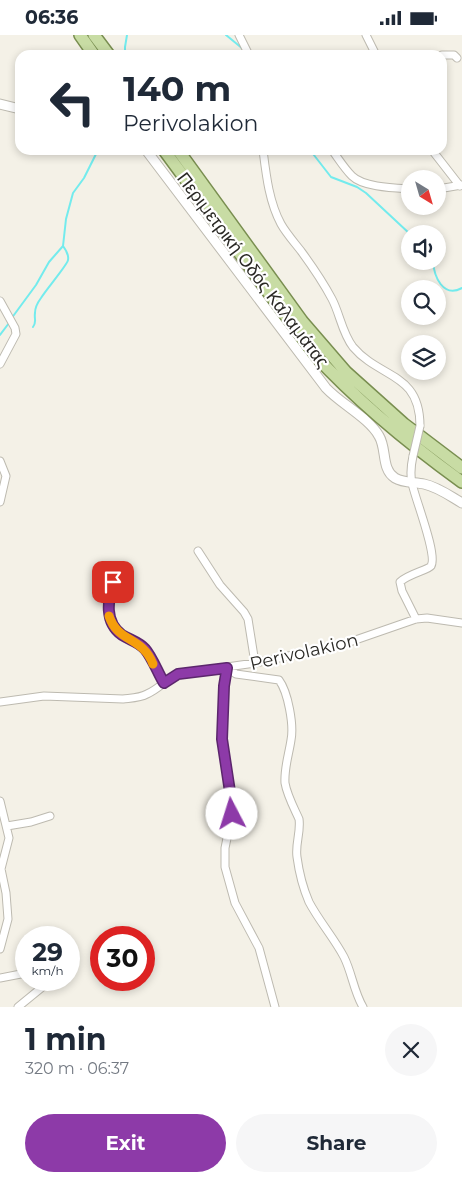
<!DOCTYPE html>
<meta charset="utf-8">
<style>
:root{--surface:#fff;--page:#f6f6f7;--text:#1f2937;--muted:#747a83;--accent:#8d3aa8}
body{margin:0;font-family:Montserrat,sans-serif;background:var(--page);color:var(--text);height:100vh;display:flex;flex-direction:column;font-size:19px;white-space:nowrap}
*{box-sizing:border-box;margin:0}
p{font-size:16px;color:var(--muted)}
.icon{flex:none;width:28px;height:28px;fill:none;stroke:currentColor;stroke-width:2;stroke-linecap:round;stroke-linejoin:round}
.map{position:relative;height:972px;overflow:hidden}
.sheet{display:flex;flex-direction:column;background:var(--surface);flex:1}
.sheet>*{flex:none}
.top-card{position:absolute;left:15px;top:15px;width:432px;height:105px;border-radius:15px;box-shadow:0 2px 8px #0003;background:#fff;color:var(--text);overflow:hidden}
.needle{width:32px;rotate:143deg}
.buttons{position:absolute;left:401px;top:135px;display:grid;gap:10px}
.buttons a{display:grid;place-items:center;width:45px;height:45px;border-radius:50%;background:var(--surface);box-shadow:0 2px 8px #0003;font-size:25px}
.speed{position:absolute;left:15px;top:891px;display:flex;gap:10px;font-size:25px;font-weight:700;text-align:center}
.speed>*{display:grid;place-content:center;width:65px;height:65px;border-radius:50%;background:var(--surface);box-shadow:0 2px 8px #0003;line-height:1}
.speed small{font-size:12px;font-weight:400}
.speed .limit{border:8px solid #d22;background:#fff;color:#111}
.pin{position:absolute;display:grid;place-items:center;width:42px;height:42px;color:#fff;margin:-21px;border-radius:10px;box-shadow:0 2px 8px #0006}
.me{position:absolute;width:55px;margin:-28px;rotate:355deg;stroke-linejoin:round;filter:drop-shadow(0 0 4px #0008)}
.turn{display:flex;align-items:center;gap:18px;height:105px;padding:0 25px;font-size:22px}
.turn .icon{width:65px;height:65px;stroke-width:2.5}
.turn b{display:block;font-size:35px;line-height:42px}
.round{display:grid;place-items:center;flex:none;width:52px;height:52px;border-radius:26px;background:var(--page)}
.overview{display:flex;align-items:center;justify-content:space-between;height:85px;padding:0 25px}
h1{font-size:30px;font-weight:700;line-height:38px}
.primary-button{display:flex;gap:10px;margin-top:auto;padding:10px 25px}
.primary-button a{flex:1;height:58px;border-radius:30px;background:var(--accent);color:#fff;font-size:20px;font-weight:700;line-height:58px;text-align:center}
.primary-button a+a{background:var(--page);color:var(--text)}
.status{display:flex;justify-content:space-between;align-items:center;height:35px;padding:0 25px;background:var(--surface);direction:ltr}
.status svg{height:14px;fill:currentColor}
.map>svg:first-child{display:block}
</style>
<div class="status"><b>06:36</b><svg viewBox="0 0 49 12"><path d="M0 12V9h3v3zM5 12V6h3v6zM10 12V3h3v9zM15 12V0h3v12zM26 1h20v11H26zM47 4h2v5h-2z"/></svg></div>
<div class="map">
<svg width="462" height="972" viewBox="0 0 462 972">
<rect width="100%" height="100%" fill="#f4f1e7"/>
<g fill="none" stroke-linecap="round" stroke-linejoin="round">
<!-- stream -->
<path stroke="#73ebed" stroke-width="2" d="M226,0L243,14
M125,20V12L127,0
M310,115L331,142L357,152L366,158L410,199
M433,226C434,242 443,263 462,253
M11,284L36,250L49,227L63,211L66,184L73,158L84,143L98,115
M33,292C37,287 34,284 35,278C35,273 38,267 41,263C45,256 68,229 68,225C69,220 66,215 63,211
M0,300L9,288"/>
<defs>
<path id="minor" d="M239,0L249,20
M366,0L376,20
M442,20H454L457,23
M263,115C266,139 269,167 281,189C286,198 294,207 301,216C312,231 323,247 332,264C340,279 342,298 353,312C380,344 420,337 420,391
M332,115C338,123 344,133 352,141C363,152 394,153 410,154
M432,115L460,151
M438,154L462,150
M0,266L15,293L16,299L0,329
M413,421C411,430 410,439 412,448C415,464 438,520 431,531C428,535 408,539 400,547L402,556L416,584
M0,426L6,441L0,467
M198,516L220,550L244,577L248,584L255,628
M119,532C111,554 98,583 122,600C129,605 139,607 145,614C152,622 158,638 164,648
M0,667L44,661L123,664C131,663 140,663 147,659C159,654 166,644 178,639L255,628L341,610L416,584L427,583L462,588
M0,766L9,803L1,834L6,858L8,884L0,914
M7,791L31,787L50,781
M0,943L26,938
M18,972L51,945
M275,972L259,913L235,868L225,832V813L232,779V770L222,704L224,651L227,633L236,639L279,645C288,657 294,690 291,705C289,719 284,733 285,748C287,760 294,773 299,784C301,797 295,809 297,822C299,837 303,853 309,867C319,886 334,903 344,922C352,938 354,957 363,972"/>
<path id="tertiary" d="M0,69L20,74
M146,115L326,353C341,369 369,383 379,401C387,414 381,434 395,443C403,448 415,447 424,449C438,452 450,461 462,468"/>
<path id="primary" d="M80,0L94,20
M94,0L109,20
M164,115L313,318C358,367 408,408 462,447
M178,115L302,286L346,337L404,389L462,433"/>
</defs>
<!-- minor casing -->
<use href="#minor" stroke="#bdbab0" stroke-width="9"/>
<!-- tertiary casing -->
<use href="#tertiary" stroke="#bdbab0" stroke-width="11"/>
<!-- primary casing -->
<use href="#primary" stroke="#798e50" stroke-width="14"/>
<!-- minor -->
<use href="#minor" stroke="#fff" stroke-width="7"/>
<!-- tertiary -->
<use href="#tertiary" stroke="#fff" stroke-width="9"/>
<!-- primary -->
<use href="#primary" stroke="#c8dca4" stroke-width="11"/>
<defs>
<path id="minor-bridge" d="M413,421L420,391"/>
</defs>
<!-- minor-bridge casing -->
<use href="#minor-bridge" stroke="#bdbab0" stroke-width="9" stroke-linecap="butt"/>
<!-- minor-bridge -->
<use href="#minor-bridge" stroke="#fff" stroke-width="7"/>
</g>
<g fill="none" stroke-linecap="round" stroke-linejoin="round">
<defs>
<path id="route" d="M113,547C108,565 104,587 122,600C130,605 139,607 145,614C152,622 158,638 164,648L178,639L227,633L224,651L222,704L232,770V779"/>
</defs>
<!-- route casing -->
<use href="#route" stroke="#5c266d" stroke-width="12"/>
<!-- route -->
<use href="#route" stroke="#8d3aa8" stroke-width="9"/>
<!-- slow -->
<path stroke="#f59e0b" stroke-width="9" d="M109,581C118,608 142,601 153,629"/>
</g>
<g text-anchor="middle" stroke-width="4.5" stroke-linejoin="round" paint-order="stroke">
<!-- street labels -->
<g font-size="18" fill="#2a2925" stroke="#fff">
<text transform="translate(253 235) rotate(53)" y="6">Περιμετρική Οδός Καλαμάτας</text>
<text transform="translate(304 617) rotate(-13)" y="6">Perivolakion</text>
</g>
</g>
</svg>
<div class="buttons">
<a><svg class="needle" viewBox="-14 -14 28 28"><path d="M0-13l5 13h-10z" fill="#e53935"/><path d="M0 13l5-13h-10z" fill="#747a83"/></svg></a>
<a><svg class="icon" aria-label="sound" viewBox="0 0 24 24"><path d="M4 9h4l5-4v14l-5-4H4zM17 9q2 3 0 6"/></svg></a>
<a><svg class="icon" aria-label="search" viewBox="0 0 24 24"><circle cx="10" cy="10" r="6"/><path d="M15 15l6 6"/></svg></a>
<a><svg class="icon" aria-label="layers" viewBox="0 0 24 24"><path d="M12 4l9 5-9 5-9-5zM3 14l9 5 9-5"/></svg></a>
</div>
<div class="speed"><div>29<small>km/h</small></div><div class="limit">30</div></div>
<div class="pin" style="left:113px;top:547px;background:#d93025"><svg class="icon" aria-label="arrive" viewBox="0 0 24 24"><path d="M6 21V4h12l-3 4 3 4H6"/></svg></div>
<svg class="me" style="left:232px;top:779px" viewBox="-20 -20 40 40"><circle r="19" fill="#fff"/><path d="M0-13L10 11 0 6-10 11z" fill="#8d3aa8"/></svg>
<div class="top-card">
<div class="turn"><svg class="icon" aria-label="left" viewBox="0 0 24 24"><path d="M17 20v-9H6M10 6l-5 5 5 5"/></svg><div><b>140 m</b>Perivolakion</div></div>
</div>
</div>
<section class="sheet">
<div class="overview"><div><h1>1 min</h1><p>320 m · 06:37</p></div><a class="round"><svg class="icon" aria-label="close" viewBox="0 0 24 24"><path d="M6 6l12 12M18 6L6 18"/></svg></a></div>
<div class="primary-button"><a>Exit</a><a>Share</a></div>
</section>
